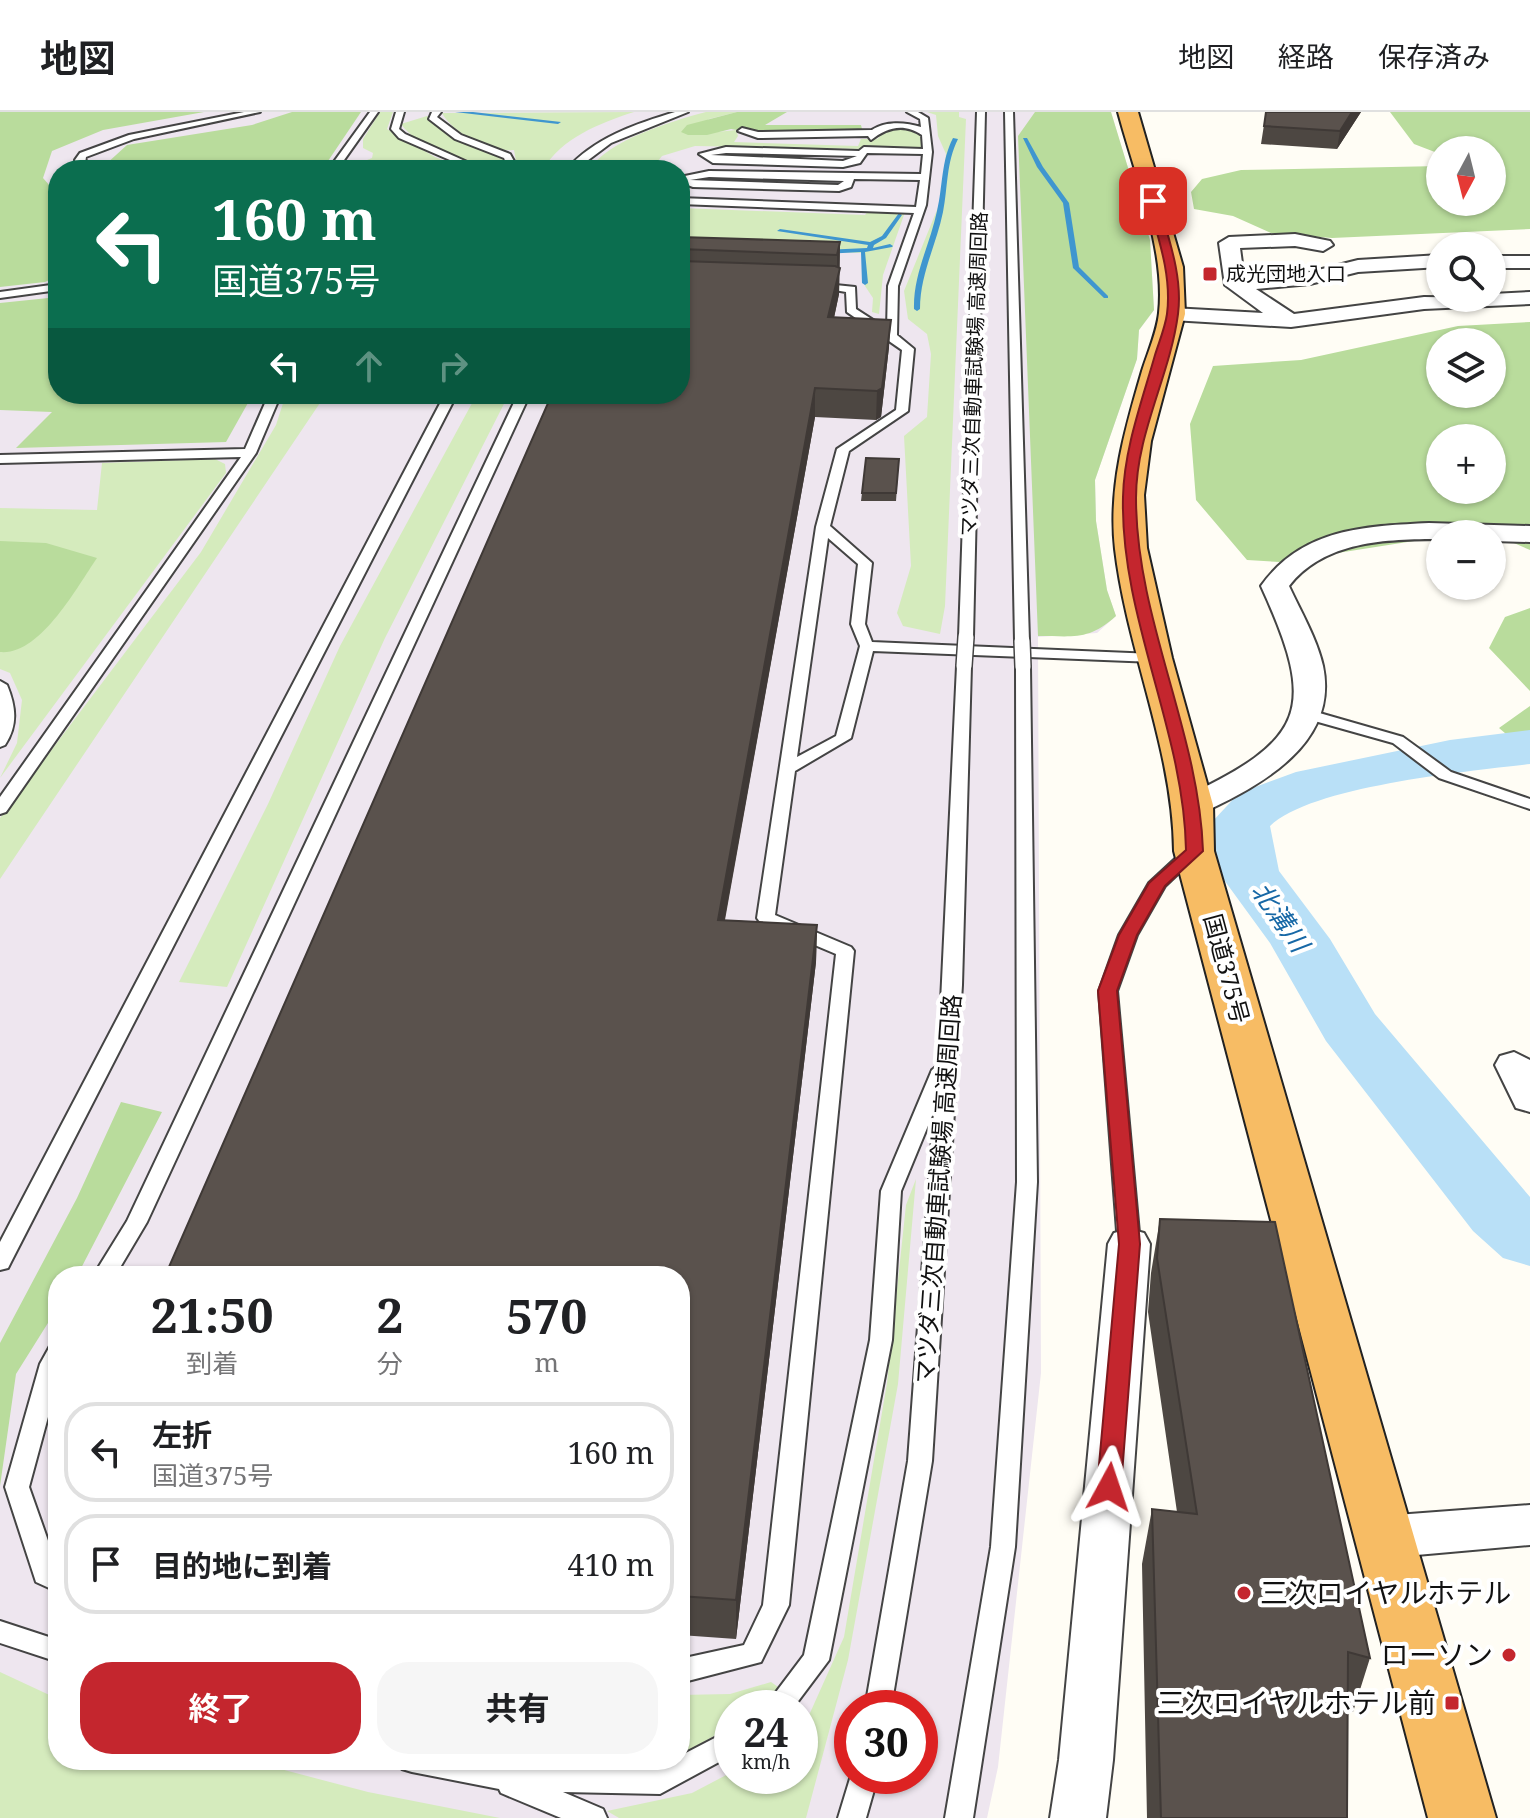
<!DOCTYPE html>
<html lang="ja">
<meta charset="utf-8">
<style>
:root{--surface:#fff;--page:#f6f6f6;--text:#202124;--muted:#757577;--line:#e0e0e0;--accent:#c4262e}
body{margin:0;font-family:"Noto Serif","Noto Sans JP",serif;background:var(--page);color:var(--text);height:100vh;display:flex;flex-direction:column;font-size:30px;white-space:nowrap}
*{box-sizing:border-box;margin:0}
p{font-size:26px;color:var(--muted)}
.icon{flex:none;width:44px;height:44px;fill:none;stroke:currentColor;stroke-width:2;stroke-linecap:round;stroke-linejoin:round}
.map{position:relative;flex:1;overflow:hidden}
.panel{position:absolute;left:48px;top:1154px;width:642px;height:504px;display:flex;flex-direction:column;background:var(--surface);border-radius:32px;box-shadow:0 2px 6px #0004}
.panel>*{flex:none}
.banner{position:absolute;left:48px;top:48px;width:642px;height:244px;border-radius:32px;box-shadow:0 2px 6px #0004;background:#0b6e4f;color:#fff;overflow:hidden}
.needle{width:52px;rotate:187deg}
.buttons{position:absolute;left:1426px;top:24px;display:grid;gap:16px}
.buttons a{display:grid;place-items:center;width:80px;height:80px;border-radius:50%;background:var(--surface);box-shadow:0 2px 6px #0004;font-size:40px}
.speed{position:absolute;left:714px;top:1578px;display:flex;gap:16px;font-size:40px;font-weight:700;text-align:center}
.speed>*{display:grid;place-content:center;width:104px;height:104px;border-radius:50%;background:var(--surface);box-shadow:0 2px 6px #0004;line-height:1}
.speed small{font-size:20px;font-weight:400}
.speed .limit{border:12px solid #d22;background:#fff;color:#111}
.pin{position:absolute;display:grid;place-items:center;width:68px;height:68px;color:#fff;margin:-34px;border-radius:16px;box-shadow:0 4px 12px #0006}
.me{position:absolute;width:88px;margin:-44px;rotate:5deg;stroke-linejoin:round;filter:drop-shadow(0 0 6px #0008)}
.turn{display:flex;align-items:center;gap:28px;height:168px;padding:0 32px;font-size:36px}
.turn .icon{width:104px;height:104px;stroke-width:2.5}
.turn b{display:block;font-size:56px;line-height:68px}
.lanes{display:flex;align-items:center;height:76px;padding:0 32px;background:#0003;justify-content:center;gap:40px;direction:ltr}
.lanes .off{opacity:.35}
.eta{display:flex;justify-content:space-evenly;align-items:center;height:136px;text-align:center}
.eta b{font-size:48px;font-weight:700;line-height:56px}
.action{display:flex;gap:16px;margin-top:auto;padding:16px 32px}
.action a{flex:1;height:92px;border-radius:32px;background:var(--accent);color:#fff;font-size:32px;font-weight:700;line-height:92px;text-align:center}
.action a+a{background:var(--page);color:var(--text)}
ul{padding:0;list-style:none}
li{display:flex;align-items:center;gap:24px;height:100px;margin:0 16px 12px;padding:0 16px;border:4px solid var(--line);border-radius:32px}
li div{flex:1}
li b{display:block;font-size:30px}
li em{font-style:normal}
header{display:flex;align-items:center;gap:48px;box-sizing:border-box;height:112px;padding:0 40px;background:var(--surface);border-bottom:2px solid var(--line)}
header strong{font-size:38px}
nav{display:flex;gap:44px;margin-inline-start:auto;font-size:28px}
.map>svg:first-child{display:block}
</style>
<header>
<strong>地図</strong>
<nav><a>地図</a><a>経路</a><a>保存済み</a></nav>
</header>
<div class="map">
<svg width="1530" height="1706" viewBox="0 0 1530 1706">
<rect width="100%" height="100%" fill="#fffdf5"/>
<!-- industrial -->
<path fill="#eee6ef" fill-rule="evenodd" d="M0,0H1111L1150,128L1154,198L1139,218L1137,247L1095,368L1096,409L1107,478L1116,504L1097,521L1038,525L1041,1261L998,1655L987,1706H0ZM58,58H680V282H58ZM58,1164H680V1648H58ZM732,1596H800V1664H732ZM852,1596H920V1664H852Z"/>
<!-- green -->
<path fill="#d5ebbd" d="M380,0H393L387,17L435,45L468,58H342L372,46L373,41L363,36V27Z
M634,0C600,11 561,26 543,58H505L516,49L514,38C491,40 453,22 442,1Z
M706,0H737L709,7L688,23L736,18L738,24L734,30L858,34L861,27H877L886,18L910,16L920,23L923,38L695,34L662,44L651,58H589C608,28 672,9 706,0Z
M927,0H959V5L966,7L945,494L940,522L903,514L897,501L911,454L904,324L927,305L931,242L927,222L908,207L904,179L941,88L946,42L938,24L936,3Z
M427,4L469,33L503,45L505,50L502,55C471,61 419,37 401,12Z
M680,96L865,103L869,98L905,100L883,163L879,202L872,200L873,186L865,174L862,141L680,136Z
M286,282H326L0,767V706L201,440L276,313Z
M477,282H509L385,526L227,875L179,870L268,692L340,534Z
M215,347L225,352L226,361L0,666L17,631L22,588L10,561L0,557V396L97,398L102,351Z
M916,1067L898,1272L848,1548L806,1706H619L607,1699L692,1681L732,1660V1664H800V1609L810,1601L844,1525L887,1271L906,1093Z
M0,1560L58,1587V1648H246L368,1680L500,1706H0Z
M771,1570L781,1577L756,1596H732V1614L680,1643V1583L730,1582Z"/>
<!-- forest -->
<path fill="#b9dc9c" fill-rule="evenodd" d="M0,0H204L103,18L52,39L43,66L58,83V164L45,170L0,175Z
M292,0H361L322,58H107L105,53L127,33L252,13Z
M737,0H787L765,13H861L862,17L755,21L731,17L707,23H688L681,20L687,13Z
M1035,0H1111L1150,128L1154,198L1139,218L1137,247L1095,368L1096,409L1107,478L1116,504C1088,529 1074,524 1038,524L1018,24Z
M1390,0H1530V117L1332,126L1271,121L1233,104L1194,97L1191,80L1202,67L1241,58L1440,54V90H1492V38H1440V42L1414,32Z
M58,185V282H253L226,330L16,336L52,300L0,298V191Z
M1530,210V438L1484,418L1280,450L1247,448L1196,388L1190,312L1213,254L1301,248L1458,214ZM1440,230H1492V282H1440ZM1440,326H1492V378H1440Z
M0,429L46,431L97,446C77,475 40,544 0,540Z
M1530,496V579L1489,536L1505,505Z
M1530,594V642L1499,616Z
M121,990L162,1000L77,1164H58V1195L16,1262L0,1374V1231L77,1086Z"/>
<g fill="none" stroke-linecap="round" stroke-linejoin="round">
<!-- stream -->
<path fill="#3f96cf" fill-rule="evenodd" d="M455,0H473L561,10L558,12Z
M953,26L958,27C946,51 948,75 943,100C936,134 920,162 920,197L917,199L914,197C913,162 930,133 937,99C943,74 941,49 953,26Z
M1023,26H1027L1043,55L1069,91L1079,155L1108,184V186H1104L1073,156L1063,91L1037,55Z
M899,101L902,103L886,126L874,133L873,136L890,132L893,134L892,135L865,140L868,171L865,173L862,171L861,140L824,142L821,140L824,138L867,136L868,133L777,119L780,117L870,130L882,124Z"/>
<!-- river -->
<path fill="#b9e0f7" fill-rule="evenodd" d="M1530,618V652C1470,659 1311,674 1270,714L1279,759L1330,827L1375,902L1530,1085V1154L1503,1146L1473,1119L1326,929L1270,831L1219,761L1211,711L1239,681L1296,660L1450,628Z"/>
<defs>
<path id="service" d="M244,0H260L134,27L86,45L84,58H76L75,48L80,41L129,23Z
M370,0H378L337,58H328Z
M396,0H404L399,17L405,22L485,58H473L399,26L391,17Z
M432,0H441L437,5L461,23L510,42L515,51L510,58H492L506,51L504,46L455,27L429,7Z
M675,0H688L611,31L575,58H566C594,26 635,12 675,0Z
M907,0H918L928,6L932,40L926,93L898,174L897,223L914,237L908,299L849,339L830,414L872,451L865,512L872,530L1154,542L1161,546L1154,550L873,539L851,626L795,659L775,803L851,835L854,839L789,1493L761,1550L680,1571V1547L744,1533L763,1493L836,842L760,810L757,806L816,415L837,337L896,298L902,238L847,200L846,180L811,174L816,171L855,175L856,197L887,217L888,174L914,101L680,92V86L916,95L920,68L854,67L851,75L839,79L693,75L682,71L680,65L709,59L921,62L923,42L867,41L860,51L843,55L713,51L699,42L726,35L859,39L864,35L923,37L922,23C903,10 886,16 871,28L868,24L758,26L738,19L742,16L758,20L872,18C885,9 905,10 921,15L920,7ZM726,41L857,44L843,49L711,43ZM709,65L844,69L838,73L690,68ZM828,426L858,452L851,512L860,534L836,624L797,645Z
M977,0H985L973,525L966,529L959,525Z
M1005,0H1013L1029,529L1022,533L1015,529Z
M58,172V178L0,186V180Z
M269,282H281L256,341L6,700L0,702V685L241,345L0,351V343L245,337Z
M445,282H457L11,1150L8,1156L0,1158V1130Z
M518,282H530L147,1110L115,1164H93L127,1109Z
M964,550L971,554L962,873L932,1349L891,1596H865L908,1349L934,999L901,1079L892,1228L829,1548L793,1596H764L804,1543L870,1228L881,1079L932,958L938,953L957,554Z
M1023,551L1030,555L1037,1070L1015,1435L973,1706H945L991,1435L1017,1070L1016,555Z
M0,569L7,573C16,595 18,613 5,633L0,635Z
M1309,598L1403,625L1451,660L1530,687V697L1439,666L1393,631L1304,606L1301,603Z
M1194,734L1202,739L1165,774L1137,823L1117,879L1140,1132L1136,1137H1122L1118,1132L1099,879L1119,823L1149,771L1188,735Z
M58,1231V1268L29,1375L58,1457V1480L36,1470L5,1375L40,1252L50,1234Z
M0,1509L58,1528V1550L0,1531Z
M732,1617V1643L660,1682L563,1680L603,1697L607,1706H561L501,1681L499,1677L412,1660L402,1657L398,1648H481L516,1654L657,1656L672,1648H680V1644Z
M852,1660V1664H878L866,1706H838Z"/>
<path id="minor" d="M1295,122L1330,129L1333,133L1323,139L1295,134L1240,136L1244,166L1310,160L1358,148L1440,143V155L1358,160L1310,172L1256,177L1294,202L1424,185L1492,186V182L1530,180V192L1424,197L1291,215L1172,208L1161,202L1172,196L1263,201L1225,173L1219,131L1229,125Z
M1492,144H1530V156H1492Z
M1429,411L1530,414V430L1492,429V422H1440V427C1386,427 1324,429 1289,474C1301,500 1317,527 1323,554C1339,631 1263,672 1204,700L1193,703L1182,700L1177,693L1182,686C1306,628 1318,598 1261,474C1301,417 1364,414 1429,411Z
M1514,940L1530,948V1000L1516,996L1495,953L1500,944Z
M1129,1117L1144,1121L1150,1132L1113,1648L1106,1706H1050L1059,1648L1108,1132L1114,1121Z
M1530,1393V1433L1383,1446L1366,1440L1359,1425L1366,1410L1383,1404Z"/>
<path id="trunk" d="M1118,0H1138L1183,155L1185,202L1151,329L1144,383L1147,436L1172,546L1213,693L1214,739L1496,1706H1428L1174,739C1173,636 1127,539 1115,437C1108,375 1125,317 1142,259C1148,240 1157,220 1159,201C1166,139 1134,60 1118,0Z"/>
</defs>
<!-- service casing -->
<use href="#service" stroke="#444" stroke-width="4"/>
<!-- minor casing -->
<use href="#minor" stroke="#444" stroke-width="4"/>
<!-- trunk casing -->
<use href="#trunk" stroke="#222" stroke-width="4"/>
<!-- service -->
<use href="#service" fill="#fff" fill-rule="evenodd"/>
<!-- minor -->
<use href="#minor" fill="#fff" fill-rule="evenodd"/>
<!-- trunk -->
<use href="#trunk" fill="#f7bc64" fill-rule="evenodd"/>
<defs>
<path id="service-bridge" d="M1022,529L1023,555
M964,554L966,525"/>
</defs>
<!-- service-bridge casing -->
<use href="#service-bridge" stroke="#444" stroke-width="18" stroke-linecap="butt"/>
<!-- service-bridge -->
<use href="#service-bridge" stroke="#fff" stroke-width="15"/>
</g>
<!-- wall -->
<path fill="#4d4742" d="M1266,0H1361L1337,37L1261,32Z
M680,125L840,130L839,182L834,206L889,235L881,305L876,308L815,305L725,808L817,813L816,850L736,1527L680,1523Z
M899,347L896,389H861L862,381Z
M1160,1107L1370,1546L1353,1600L1348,1599L1347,1706H1147L1142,1452L1152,1397L1177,1400L1148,1200L1151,1161Z"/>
<!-- shaded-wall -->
<path fill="#3f3936" d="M1352,0H1361L1337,37L1340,19Z
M840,130L839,182L828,233V205L837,169V143Z
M891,208L889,235L881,305L876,308L877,279Z
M815,276V305L718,844V808Z
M817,813L816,850L736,1527V1488Z"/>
<!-- building -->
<path fill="#5a524d" stroke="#3f3936" stroke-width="2" d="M1266,0H1352L1340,19L1264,14Z
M680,125L840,130L837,143L680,137Z
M680,149L835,154L840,156L828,205L891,208L882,276L877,279L815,276L718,808L817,813L736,1488L680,1484V1164H165L552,282H680Z
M866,346L899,347L896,381H862Z
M1160,1107L1275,1110L1370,1546L1348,1540L1347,1706H1161L1152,1397L1197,1402L1157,1146Z"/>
<!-- route -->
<path fill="#c4262e" stroke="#7f191e" stroke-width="2" d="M1153,86L1158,89C1168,125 1183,164 1178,202C1170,264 1136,321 1136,386C1136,508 1199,619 1203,739L1165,774L1137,823L1117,879L1140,1132L1121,1375L1117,1382L1109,1384L1100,1382L1097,1375L1119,1132L1098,879L1119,823L1149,771L1186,738C1184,618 1120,506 1123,385C1124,337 1142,289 1155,243C1159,230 1165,216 1167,202C1172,164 1158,125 1148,89Z"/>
<!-- markers -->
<g fill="#c4262e" stroke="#fff" stroke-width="3">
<rect x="1202" y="154" width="16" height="16" rx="4"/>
<circle cx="1244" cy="1481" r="8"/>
<circle cx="1509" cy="1543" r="8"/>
<rect x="1444" y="1583" width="16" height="16" rx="4"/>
</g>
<g text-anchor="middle" stroke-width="8" stroke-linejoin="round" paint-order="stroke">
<!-- far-poi labels -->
<g font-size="20" fill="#111" stroke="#fff" text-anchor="start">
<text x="1226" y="169">成光団地入口</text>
</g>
<!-- far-street labels -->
<g font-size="20" fill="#111" stroke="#fff">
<text transform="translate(974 262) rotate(-88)" y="7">マツダ三次自動車試験場 高速周回路</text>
</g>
<!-- street labels -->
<g font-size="24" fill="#111" stroke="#fff">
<text transform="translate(1226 857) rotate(75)" y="8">国道375号</text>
<text transform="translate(939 1077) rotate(-86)" y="8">マツダ三次自動車試験場 高速周回路</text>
</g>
<!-- water labels -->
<g font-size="26" font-style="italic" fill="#1768a6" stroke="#fff">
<text transform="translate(1280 805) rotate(55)" y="9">北溝川</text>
</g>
<!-- near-poi labels -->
<g font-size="28" fill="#111" stroke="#fff" text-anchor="end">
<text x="1260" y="1491" text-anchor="start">三次ロイヤルホテル</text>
<text x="1493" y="1553">ローソン</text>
<text x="1436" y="1601">三次ロイヤルホテル前</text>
</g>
</g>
</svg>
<div class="buttons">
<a><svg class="needle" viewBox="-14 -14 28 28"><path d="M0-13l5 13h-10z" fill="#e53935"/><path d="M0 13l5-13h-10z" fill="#757577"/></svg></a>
<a><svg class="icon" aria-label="search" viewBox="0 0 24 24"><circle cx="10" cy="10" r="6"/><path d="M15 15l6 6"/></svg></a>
<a><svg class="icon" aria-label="layers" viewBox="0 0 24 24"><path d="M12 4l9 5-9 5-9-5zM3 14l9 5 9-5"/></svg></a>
<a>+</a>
<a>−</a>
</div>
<div class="speed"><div>24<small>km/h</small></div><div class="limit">30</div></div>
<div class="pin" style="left:1153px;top:89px;background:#d93025"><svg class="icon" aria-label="arrive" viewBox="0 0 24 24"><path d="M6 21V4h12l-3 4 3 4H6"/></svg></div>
<svg class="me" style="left:1109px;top:1375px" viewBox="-20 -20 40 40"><path d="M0-17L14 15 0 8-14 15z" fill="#c4262e" stroke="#fff" stroke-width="4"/></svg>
<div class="banner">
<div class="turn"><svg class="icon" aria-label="left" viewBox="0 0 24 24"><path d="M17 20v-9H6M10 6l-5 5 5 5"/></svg><div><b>160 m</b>国道375号</div></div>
<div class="lanes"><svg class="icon" aria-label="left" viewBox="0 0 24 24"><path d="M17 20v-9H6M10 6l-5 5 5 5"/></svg><svg class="icon off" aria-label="ahead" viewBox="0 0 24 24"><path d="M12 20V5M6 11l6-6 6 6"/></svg><svg class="icon off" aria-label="right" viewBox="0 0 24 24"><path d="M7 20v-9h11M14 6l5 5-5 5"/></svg></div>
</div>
<section class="panel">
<div class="eta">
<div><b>21:50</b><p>到着</p></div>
<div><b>2</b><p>分</p></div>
<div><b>570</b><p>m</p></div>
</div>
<ul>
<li><svg class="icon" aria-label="left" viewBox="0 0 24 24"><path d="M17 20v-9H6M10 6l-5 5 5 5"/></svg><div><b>左折</b><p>国道375号</p></div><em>160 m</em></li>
<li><svg class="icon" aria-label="arrive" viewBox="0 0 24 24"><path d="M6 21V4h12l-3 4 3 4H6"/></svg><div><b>目的地に到着</b></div><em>410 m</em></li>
</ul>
<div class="action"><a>終了</a><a>共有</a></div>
</section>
</div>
